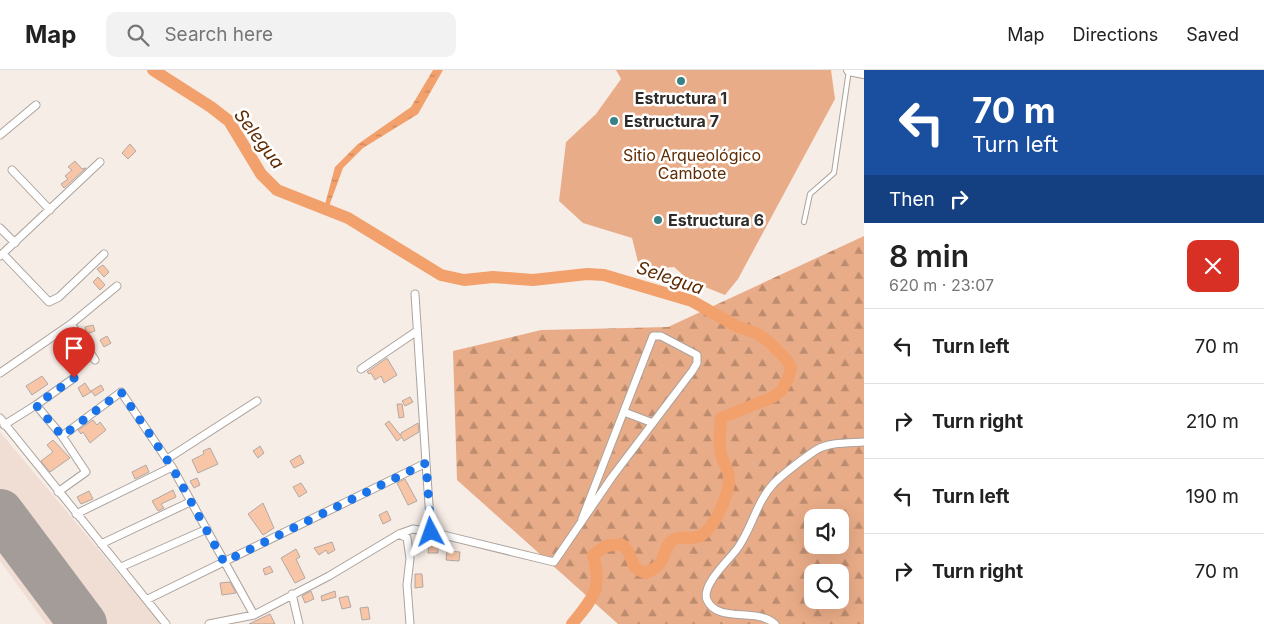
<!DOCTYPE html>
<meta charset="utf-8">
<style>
:root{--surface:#fff;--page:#f2f2f2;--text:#222;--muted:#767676;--line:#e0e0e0}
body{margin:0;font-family:Inter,sans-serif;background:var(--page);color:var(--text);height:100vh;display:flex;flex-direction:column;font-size:19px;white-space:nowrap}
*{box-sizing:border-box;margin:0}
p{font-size:16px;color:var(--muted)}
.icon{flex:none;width:28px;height:28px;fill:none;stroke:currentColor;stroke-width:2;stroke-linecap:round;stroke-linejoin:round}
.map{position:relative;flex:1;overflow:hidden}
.side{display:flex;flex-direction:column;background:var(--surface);width:400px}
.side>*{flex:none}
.banner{background:#1a4fa0;color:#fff;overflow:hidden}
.fabs{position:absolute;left:804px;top:439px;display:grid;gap:10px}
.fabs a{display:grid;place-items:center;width:45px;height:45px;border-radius:10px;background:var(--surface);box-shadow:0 5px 20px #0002;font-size:25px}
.pin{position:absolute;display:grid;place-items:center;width:42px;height:42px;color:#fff;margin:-51px -21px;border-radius:50% 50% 50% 0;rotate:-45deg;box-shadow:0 0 5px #0007}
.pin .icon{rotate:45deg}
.me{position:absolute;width:55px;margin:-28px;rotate:356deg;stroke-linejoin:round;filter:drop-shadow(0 0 4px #0008)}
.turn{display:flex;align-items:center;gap:18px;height:105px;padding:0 25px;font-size:22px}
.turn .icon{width:65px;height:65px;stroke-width:2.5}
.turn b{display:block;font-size:35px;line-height:42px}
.then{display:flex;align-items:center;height:48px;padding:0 25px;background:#0003;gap:10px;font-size:19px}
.round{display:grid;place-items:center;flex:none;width:52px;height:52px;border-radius:10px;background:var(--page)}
.headline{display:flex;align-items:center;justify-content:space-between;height:85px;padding:0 25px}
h1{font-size:30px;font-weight:600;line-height:38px}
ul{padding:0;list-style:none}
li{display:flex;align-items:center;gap:15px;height:75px;padding:0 25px;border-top:1px solid var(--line)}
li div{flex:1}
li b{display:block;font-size:19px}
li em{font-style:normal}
header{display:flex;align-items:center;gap:30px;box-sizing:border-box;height:70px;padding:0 25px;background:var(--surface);border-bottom:1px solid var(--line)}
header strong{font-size:24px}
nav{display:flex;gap:28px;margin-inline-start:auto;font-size:18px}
.search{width:350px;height:45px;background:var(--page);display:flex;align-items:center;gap:12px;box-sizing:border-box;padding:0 18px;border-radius:10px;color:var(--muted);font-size:19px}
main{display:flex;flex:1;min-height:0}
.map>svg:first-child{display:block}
</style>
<header>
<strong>Map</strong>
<div class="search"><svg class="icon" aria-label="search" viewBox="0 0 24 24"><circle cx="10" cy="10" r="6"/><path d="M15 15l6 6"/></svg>Search here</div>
<nav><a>Map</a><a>Directions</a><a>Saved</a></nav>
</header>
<main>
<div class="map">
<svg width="864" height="554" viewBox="0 0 864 554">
<defs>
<pattern id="forest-firs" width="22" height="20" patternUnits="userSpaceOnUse" patternTransform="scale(1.25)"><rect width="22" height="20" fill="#e9ac88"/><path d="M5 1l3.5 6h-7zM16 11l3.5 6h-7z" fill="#bd8c6f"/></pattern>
<pattern id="water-ripples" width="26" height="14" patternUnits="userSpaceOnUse" patternTransform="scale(1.25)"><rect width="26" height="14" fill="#f2a06c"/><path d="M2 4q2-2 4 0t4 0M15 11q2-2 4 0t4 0" fill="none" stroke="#c48359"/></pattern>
</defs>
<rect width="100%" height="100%" fill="#f7ede7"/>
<!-- built -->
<path fill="#f0ded4" d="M0,362L161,554H46L0,491Z"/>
<!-- green -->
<path fill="#e9ac88" d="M616,0H831L835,29L738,209L725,225L690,211L674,197L640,200L632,168L583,153L559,131L566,72L596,44L621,9Z"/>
<!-- forest -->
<path fill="url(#forest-firs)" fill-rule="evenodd" d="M864,166V554H618L457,410L453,281L541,260L668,257ZM812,448H840V475H812ZM812,502H840V530H812Z"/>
<!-- water -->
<path fill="url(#water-ripples)" d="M433,0H443L418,44L363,78L343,98L328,139L324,138L335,97L358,74L411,37Z"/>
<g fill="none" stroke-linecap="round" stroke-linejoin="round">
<!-- river -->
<path stroke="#f2a06c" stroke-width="12" d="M153,0L211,37L229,51L261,104L277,120L348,148L441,205L464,210L493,207L533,210L587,204L604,205L692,231L738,257L754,262L768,271L786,289L791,298L788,309L782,320L773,327L721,348C720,362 718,377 723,390C725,396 729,401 729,408C730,423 715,456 702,465C693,471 682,465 673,470C660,479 670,494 645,503L635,498L628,481L621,474L606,476L593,485C603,520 592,529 572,554"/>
<!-- runway -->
<path stroke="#a39c98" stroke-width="48" d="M0,443L83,554"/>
</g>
<!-- building -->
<path fill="#f9c5a7" stroke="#b2a8a3" d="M130,74L136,81L128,89L122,83Z
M75,91L82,99L86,98L64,118L61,114L68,109L65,106L72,100L68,97Z
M103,195L109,202L104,207L97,199Z
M98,207L105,215L100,220L93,212Z
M93,255L95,261L86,264L85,257Z
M107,266L111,273L104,277L100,270Z
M387,288L397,305L384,313L381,306L375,310L371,303L369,304L367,302Z
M42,306L48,314L32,325L26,316Z
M85,313L91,322L83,327L78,318Z
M101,315L104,320L95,326L91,321Z
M410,327L413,332L405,336L402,331Z
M397,334H402L404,347L399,348Z
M93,350L97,355L100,352L106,360L90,373L83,362L81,364L78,360Z
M389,351L401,366V363L418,353L419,362L404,371L402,367L397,371L385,354Z
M53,370L70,388L50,402L41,391L53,382L47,375Z
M260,376L264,383L258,388L253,381Z
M210,378L218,394L198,403L192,390L204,384L203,381Z
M300,385L304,393L294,398L290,391Z
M146,395L149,402L135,409L132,402Z
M197,408L200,415L194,418L190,411Z
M405,409L417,431L408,435L397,413Z
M301,413L307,422L299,427L293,417Z
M173,420L176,427L161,434L164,438L158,441L152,431Z
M89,421L93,429L81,434L77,427Z
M263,433L274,458L263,465L248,444Z
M387,441L391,450L383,454L379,445Z
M332,472L335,480L328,484L326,480L319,485L314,478Z
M429,473H438V483H428Z
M296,479L300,487L296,489L305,508L295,513L281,488Z
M447,481L460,482L459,491L446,490Z
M270,496L273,502L265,505L263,499Z
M415,504H422L423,517L415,518Z
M230,512L236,523L222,525L220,513Z
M311,521L314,529L305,533L302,526Z
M335,521L336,527L322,531L321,526Z
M348,526L351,537L342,539L339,528Z
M368,537L370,549L362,550L360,538Z
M270,544L275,554H249Z"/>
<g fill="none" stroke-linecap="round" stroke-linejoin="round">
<defs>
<path id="lane" d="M804,152L810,124L834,103L849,0"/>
<path id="street" d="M0,65L36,35
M12,100L50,140
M0,158L15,173
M3,184L49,232L59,227L104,184
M0,186L100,92
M71,254L95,290
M361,299L417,261
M0,303L71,254L117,216
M36,335L74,308
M624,342L653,353
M0,348L166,554
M4,355L36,335L62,366L86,402L58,422
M62,366L121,322L172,397L254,545
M167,389L257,331
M426,393L431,462L554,492L612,407L693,300L697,293V285L661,266H653L582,449
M76,444L172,397
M399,464L407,468L410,488L407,515L410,554
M101,474L190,432
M121,497L207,459
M292,524L299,554
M148,529L426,393L415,224
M209,554L254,545L329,506L399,464L413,459L431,462
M775,554C757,537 718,554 707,530C701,515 728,491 737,479C752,459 756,432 774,413C783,404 804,388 816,380C829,372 848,373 864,372"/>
<path id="secondary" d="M849,0L864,3"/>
</defs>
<!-- lane casing -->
<use href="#lane" stroke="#aba29c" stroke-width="6"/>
<!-- street casing -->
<use href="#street" stroke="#aba29c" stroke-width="9"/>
<!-- secondary casing -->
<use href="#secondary" stroke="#aba29c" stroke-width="12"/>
<!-- lane -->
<use href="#lane" stroke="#fff" stroke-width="4"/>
<!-- street -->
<use href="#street" stroke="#fff" stroke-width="7"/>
<!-- secondary -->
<use href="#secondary" stroke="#fff" stroke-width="10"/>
</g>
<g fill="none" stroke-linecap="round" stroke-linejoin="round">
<!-- route -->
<path stroke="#1a73e8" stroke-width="9" stroke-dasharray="0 16.2" d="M74,308L36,335L62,366L121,322L172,397L224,492L426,393L431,462"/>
</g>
<!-- markers -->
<g fill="#388184" stroke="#fff" stroke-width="2">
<circle cx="681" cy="11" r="5"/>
<circle cx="614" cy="51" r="5"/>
<circle cx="658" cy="150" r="5"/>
</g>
<g text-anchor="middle" stroke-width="5" stroke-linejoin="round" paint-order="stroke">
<!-- poi labels -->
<g font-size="16" font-weight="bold" fill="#2f2b29" stroke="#fff" text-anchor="start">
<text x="681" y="34" text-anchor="middle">Estructura 1</text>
<text x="624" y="57">Estructura 7</text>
<text x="668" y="156">Estructura 6</text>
</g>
<!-- park labels -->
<g font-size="16" fill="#602c03" stroke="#fff">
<text x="692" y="91">Sitio Arqueológico<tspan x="692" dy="18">Cambote</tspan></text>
</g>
<!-- water labels -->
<g font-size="18" font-style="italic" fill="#5e2a00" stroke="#fff">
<text transform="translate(259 69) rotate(53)" y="6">Selegua</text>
<text transform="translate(670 208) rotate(19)" y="6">Selegua</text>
</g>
</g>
</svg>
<div class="fabs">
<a><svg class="icon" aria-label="sound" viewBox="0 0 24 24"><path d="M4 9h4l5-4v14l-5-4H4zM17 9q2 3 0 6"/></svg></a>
<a><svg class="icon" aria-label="search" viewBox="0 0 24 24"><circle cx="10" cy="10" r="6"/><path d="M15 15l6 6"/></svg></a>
</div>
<div class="pin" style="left:74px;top:308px;background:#d93025"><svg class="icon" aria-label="arrive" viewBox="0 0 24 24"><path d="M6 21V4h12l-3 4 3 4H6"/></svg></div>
<svg class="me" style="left:431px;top:462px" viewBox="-20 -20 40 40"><path d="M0-17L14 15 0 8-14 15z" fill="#1a73e8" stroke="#fff" stroke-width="4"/></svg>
</div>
<section class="side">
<div class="banner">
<div class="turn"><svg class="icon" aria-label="left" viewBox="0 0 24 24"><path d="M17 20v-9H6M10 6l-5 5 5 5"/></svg><div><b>70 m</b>Turn left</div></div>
<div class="then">Then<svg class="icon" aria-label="right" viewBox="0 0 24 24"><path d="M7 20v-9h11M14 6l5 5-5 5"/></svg></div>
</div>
<div class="headline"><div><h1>8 min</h1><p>620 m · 23:07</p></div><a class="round" style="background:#d93025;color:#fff"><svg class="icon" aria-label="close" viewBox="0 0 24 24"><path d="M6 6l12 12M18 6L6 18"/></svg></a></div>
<ul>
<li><svg class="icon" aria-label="left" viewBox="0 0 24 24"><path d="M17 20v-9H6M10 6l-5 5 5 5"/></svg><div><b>Turn left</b></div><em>70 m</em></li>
<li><svg class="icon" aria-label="right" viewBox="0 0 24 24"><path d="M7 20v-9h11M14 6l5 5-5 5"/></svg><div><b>Turn right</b></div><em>210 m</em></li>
<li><svg class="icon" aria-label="left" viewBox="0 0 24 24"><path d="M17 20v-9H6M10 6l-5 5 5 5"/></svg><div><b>Turn left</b></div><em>190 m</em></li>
<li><svg class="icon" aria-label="right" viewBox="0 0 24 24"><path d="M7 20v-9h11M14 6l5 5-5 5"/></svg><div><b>Turn right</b></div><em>70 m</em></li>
</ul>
</section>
</main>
